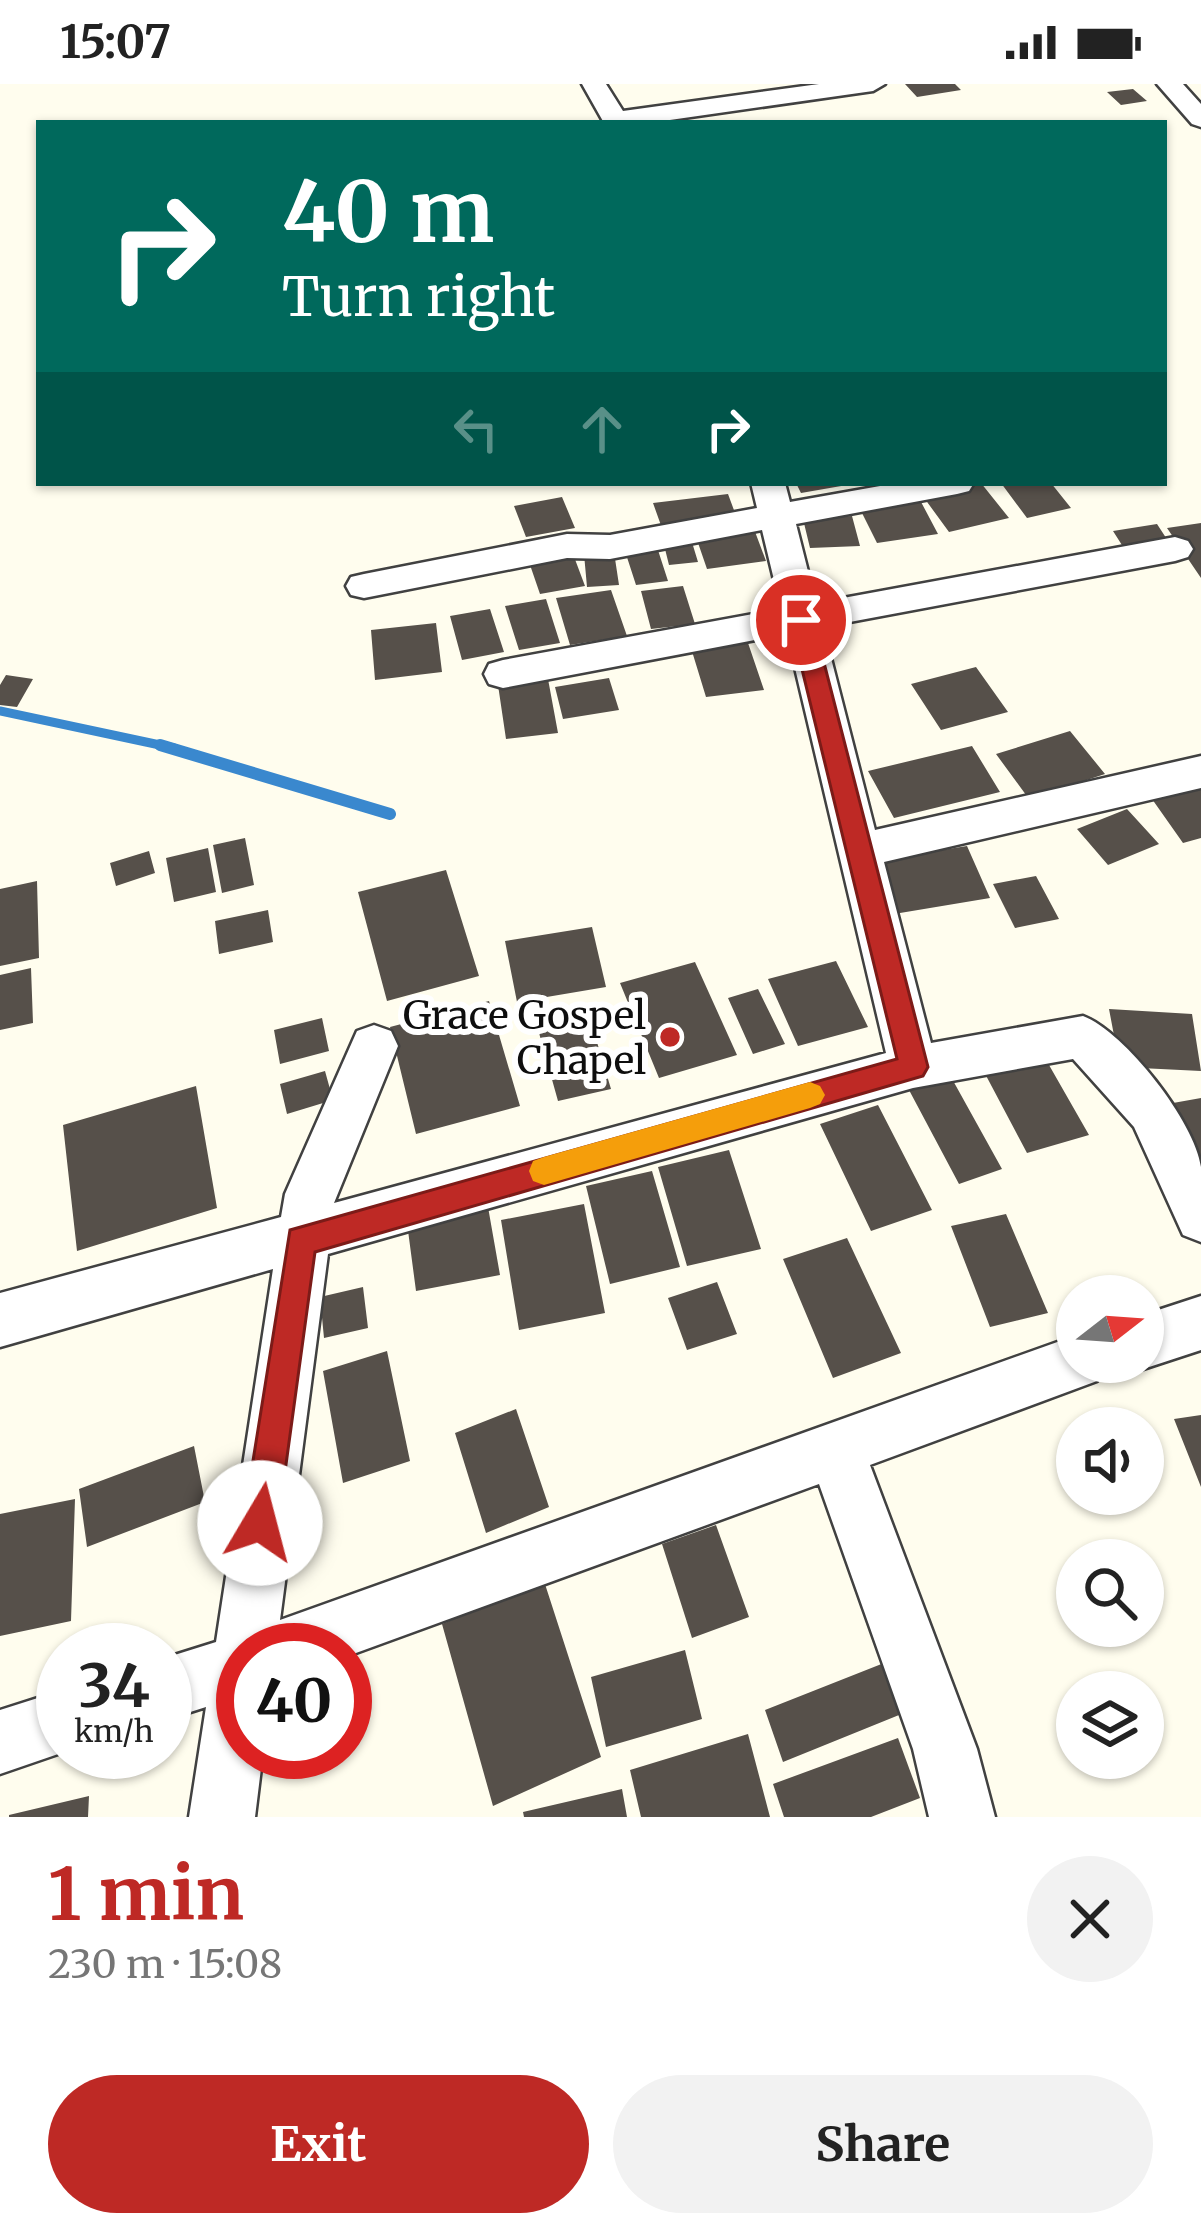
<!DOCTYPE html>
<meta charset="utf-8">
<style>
:root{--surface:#fff;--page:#f2f2f2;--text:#222;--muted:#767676;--accent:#be2925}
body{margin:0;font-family:Merriweather,serif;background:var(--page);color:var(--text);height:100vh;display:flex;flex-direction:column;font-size:45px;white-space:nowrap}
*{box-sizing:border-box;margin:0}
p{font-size:39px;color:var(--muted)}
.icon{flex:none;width:66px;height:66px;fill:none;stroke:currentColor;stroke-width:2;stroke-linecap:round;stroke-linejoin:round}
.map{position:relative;height:1733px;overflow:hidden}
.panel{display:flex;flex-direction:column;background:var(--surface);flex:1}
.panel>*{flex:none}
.hud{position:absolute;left:36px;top:36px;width:1131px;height:366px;border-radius:0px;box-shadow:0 3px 9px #0004;background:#00695c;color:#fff;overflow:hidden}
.needle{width:78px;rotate:73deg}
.tools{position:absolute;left:1056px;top:1191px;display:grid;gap:24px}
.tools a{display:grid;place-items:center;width:108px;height:108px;border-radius:50%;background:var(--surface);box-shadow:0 3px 9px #0004;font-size:60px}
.speed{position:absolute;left:36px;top:1539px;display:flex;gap:24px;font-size:60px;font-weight:700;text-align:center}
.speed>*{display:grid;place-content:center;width:156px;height:156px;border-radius:50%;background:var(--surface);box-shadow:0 3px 9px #0004;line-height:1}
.speed small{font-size:30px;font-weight:400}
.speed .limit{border:18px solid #d22;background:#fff;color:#111}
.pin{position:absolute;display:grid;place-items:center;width:102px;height:102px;color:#fff;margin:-51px;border:6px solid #fff;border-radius:50%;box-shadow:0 3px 12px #0007}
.me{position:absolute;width:132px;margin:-66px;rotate:8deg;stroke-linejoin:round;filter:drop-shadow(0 0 9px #0008)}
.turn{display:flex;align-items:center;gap:42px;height:252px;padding:0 48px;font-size:54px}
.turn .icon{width:156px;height:156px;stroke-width:2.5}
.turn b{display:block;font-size:84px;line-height:102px}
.lanes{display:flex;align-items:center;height:114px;padding:0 48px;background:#0003;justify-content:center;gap:60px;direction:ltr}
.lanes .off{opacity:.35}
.round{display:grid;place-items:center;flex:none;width:126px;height:126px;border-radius:63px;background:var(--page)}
.summary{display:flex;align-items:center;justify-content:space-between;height:204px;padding:0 48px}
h1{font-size:72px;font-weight:700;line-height:90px;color:var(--accent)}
.action{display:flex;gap:24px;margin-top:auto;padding:24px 48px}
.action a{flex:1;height:138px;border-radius:72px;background:var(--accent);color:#fff;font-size:48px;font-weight:700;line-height:138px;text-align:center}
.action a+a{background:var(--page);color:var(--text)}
.status{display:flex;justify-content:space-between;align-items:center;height:84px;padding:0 60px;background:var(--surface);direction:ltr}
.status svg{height:33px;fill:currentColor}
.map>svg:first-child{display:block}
</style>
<div class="status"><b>15:07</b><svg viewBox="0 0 49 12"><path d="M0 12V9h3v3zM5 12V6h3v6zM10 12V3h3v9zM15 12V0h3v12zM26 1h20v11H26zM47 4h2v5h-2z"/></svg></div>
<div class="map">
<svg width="1201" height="1733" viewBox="0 0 1201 1733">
<rect width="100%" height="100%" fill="#fffdee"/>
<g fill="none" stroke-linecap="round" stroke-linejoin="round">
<!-- stream-far1 -->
<path stroke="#3a88ce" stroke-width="9" d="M0,627L174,664"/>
<!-- stream -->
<path stroke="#3a88ce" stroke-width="12" d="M160,661L390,730"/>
</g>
<!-- building -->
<path fill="#56504a" d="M905,0H955L961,6L917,13Z
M1133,5L1147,17L1121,21L1107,8Z
M796,399H847V401L801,409Z
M981,399L1009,434L949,448L922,411Z
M1001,399H1051L1071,424L1027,434Z
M728,410L738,437L663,447L653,419Z
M562,413L575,444L526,453L514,422Z
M920,416L938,450L877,459L860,425Z
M852,432L860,462L810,464L803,435Z
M1201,439V494L1167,444Z
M1157,440L1172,463L1127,469L1113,447Z
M754,445L766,477L707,485L696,453Z
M691,455L698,478L669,481L663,457Z
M656,460L668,497L636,501L624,464Z
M614,468L619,501L587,503L584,470Z
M573,470L585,502L540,510L529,478Z
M683,502L695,540L651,545L641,507Z
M611,506L627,552L570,561L556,514Z
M546,515L560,559L519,566L505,522Z
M490,525L504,568L462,576L450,532Z
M436,539L442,588L375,596L371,546Z
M747,556L764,606L706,613L691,564Z
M976,583L1008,628L941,646L911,600Z
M6,591L33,595L17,623L0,621V601Z
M609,594L619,626L563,635L555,603Z
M548,595L558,649L506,655L498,601Z
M1070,647L1105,690L1029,715L996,670Z
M972,662L1000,708L894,734L868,687Z
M1201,702V754L1183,759L1152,715Z
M1127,725L1159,760L1108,781L1077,745Z
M245,754L254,801L222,809L213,761Z
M967,762L990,814L894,830L874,777Z
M208,764L216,808L174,818L166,774Z
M149,767L155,789L116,802L110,779Z
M446,786L479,892L387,917L358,808Z
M1036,792L1059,835L1015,844L993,800Z
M37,797L39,874L0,882V805Z
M268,826L273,858L219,870L215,837Z
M592,843L606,903L517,918L505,857Z
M836,877L868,943L798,962L768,895Z
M695,878L737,971L659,994L620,899Z
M31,884L33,939L0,946V891Z
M758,905L785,960L753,970L728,914Z
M489,917L520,1022L416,1050L390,943Z
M585,918L611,1005L558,1017L534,931Z
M1109,925L1192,930L1201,987L1120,983Z
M322,934L329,967L280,980L274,946Z
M1041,967L1089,1051L1027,1069L982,984Z
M325,987L333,1016L287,1030L280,1000Z
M951,993L1002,1085L959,1100L909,1006Z
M196,1002L217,1124L77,1167L63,1041Z
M1201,1014V1078L1173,1019Z
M878,1021L932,1126L871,1147L820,1040Z
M729,1066L761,1165L687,1182L658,1083Z
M652,1087L680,1183L610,1200L586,1102Z
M584,1120L605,1229L519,1246L501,1136Z
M488,1123L500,1191L416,1207L407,1139Z
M1006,1130L1048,1229L990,1243L951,1142Z
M847,1154L901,1269L833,1294L783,1175Z
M717,1198L737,1250L687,1266L668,1214Z
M363,1203L368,1244L324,1254L320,1213Z
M387,1267L410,1377L343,1399L323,1287Z
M516,1325L549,1423L486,1449L455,1349Z
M1201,1331V1403L1174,1335Z
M194,1362L205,1418L87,1463L79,1405Z
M75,1415L71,1537L0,1552V1430Z
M716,1441L749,1533L692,1554L662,1460Z
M544,1497L601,1673L493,1722L442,1540Z
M685,1566L702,1635L606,1663L591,1593Z
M884,1579L904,1629L783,1678L765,1626Z
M748,1650L770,1733H641L630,1686Z
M898,1654L920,1714L871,1733H784L773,1700Z
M622,1705L627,1733H524L523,1728Z
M89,1712L88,1733H9V1731Z"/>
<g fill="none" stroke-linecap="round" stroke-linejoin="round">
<defs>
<path id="minor" d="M582,0H606L623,27L819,0H885L873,7L649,39H604Z
M1157,0H1183L1201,20V43L1192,40Z
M751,399H785L790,418L897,399H974L969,407L957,410L796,440L816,519L1175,453L1188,457L1193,465L1188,473L1175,477L823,543L875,746L1201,672V704L884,778L931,959L1083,932C1125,948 1195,1038 1201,1083C1201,1107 1201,1134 1201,1158L1183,1151L1134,1043L1073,975L913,1004L328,1170L280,1536L1077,1251V1278H1105L1097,1297L870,1381L977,1665L995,1733H929L913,1665L819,1400L345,1573V1566H243V1668H263L255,1733H189L206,1623L165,1636V1574L216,1558L273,1185L0,1263V1209L281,1133L285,1110L357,947L374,941L391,947L398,962L334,1119L886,969L787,550L503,604L489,600L484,590L489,580L503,576L781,525L762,446L610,475L567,474L364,514L351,511L346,502L351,493L364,490L567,450L610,451L757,424Z
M1201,1212V1266L1143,1285L1126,1278H1143V1231Z
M63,1606L64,1668L0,1690V1626Z"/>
</defs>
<!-- minor casing -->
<use href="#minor" stroke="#414141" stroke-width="5"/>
<!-- minor -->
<use href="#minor" fill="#fff" fill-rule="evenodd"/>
</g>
<!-- route -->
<path fill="#be2925" stroke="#7c1b18" stroke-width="3" d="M801,528L813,536L928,983L923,992L315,1168L278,1439L273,1452L260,1457L248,1452L243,1439L290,1146L897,975L790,536Z"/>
<!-- slow -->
<path fill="#f59e0b" d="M810,998L820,1002L825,1011L820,1020L810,1024L544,1101L533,1097L529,1087L533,1077L544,1073Z"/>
<!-- markers -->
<circle fill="#be2925" stroke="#fff" stroke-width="4.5" cx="670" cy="953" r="12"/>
<g text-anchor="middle" stroke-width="12" stroke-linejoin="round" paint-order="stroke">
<!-- poi labels -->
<g font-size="39" fill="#0e0e0e" stroke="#fff" text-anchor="end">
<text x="646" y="945">Grace Gospel<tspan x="646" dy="45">Chapel</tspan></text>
</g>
</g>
</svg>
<div class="tools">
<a><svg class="needle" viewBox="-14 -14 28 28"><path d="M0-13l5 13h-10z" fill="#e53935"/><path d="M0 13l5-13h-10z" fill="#767676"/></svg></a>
<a><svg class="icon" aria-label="sound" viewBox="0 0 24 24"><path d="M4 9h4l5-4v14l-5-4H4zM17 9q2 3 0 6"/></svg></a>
<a><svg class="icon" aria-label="search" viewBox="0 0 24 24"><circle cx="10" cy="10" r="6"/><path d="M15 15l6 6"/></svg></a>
<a><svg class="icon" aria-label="layers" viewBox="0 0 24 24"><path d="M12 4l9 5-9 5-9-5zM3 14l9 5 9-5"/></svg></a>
</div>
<div class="speed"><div>34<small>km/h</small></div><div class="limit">40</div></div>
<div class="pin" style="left:801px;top:536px;background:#d93025"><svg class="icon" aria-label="arrive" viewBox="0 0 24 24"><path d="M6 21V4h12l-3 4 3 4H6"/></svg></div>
<svg class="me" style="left:260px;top:1439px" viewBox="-20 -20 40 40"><circle r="19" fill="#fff"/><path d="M0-13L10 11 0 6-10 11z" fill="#be2925"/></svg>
<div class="hud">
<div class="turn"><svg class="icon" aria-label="right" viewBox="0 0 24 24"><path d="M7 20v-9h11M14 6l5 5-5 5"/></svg><div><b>40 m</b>Turn right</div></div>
<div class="lanes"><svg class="icon off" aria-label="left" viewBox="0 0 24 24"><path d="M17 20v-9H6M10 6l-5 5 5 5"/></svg><svg class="icon off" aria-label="ahead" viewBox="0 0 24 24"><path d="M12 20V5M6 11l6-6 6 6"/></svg><svg class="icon" aria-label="right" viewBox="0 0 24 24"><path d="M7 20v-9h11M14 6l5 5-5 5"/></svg></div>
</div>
</div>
<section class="panel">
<div class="summary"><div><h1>1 min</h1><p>230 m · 15:08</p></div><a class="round"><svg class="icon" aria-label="close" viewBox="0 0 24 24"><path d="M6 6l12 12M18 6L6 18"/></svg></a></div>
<div class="action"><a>Exit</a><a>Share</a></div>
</section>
